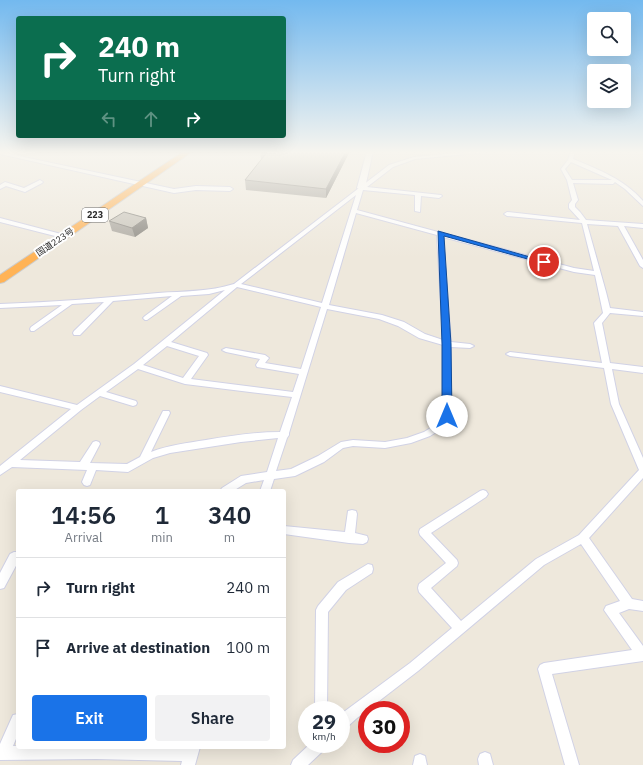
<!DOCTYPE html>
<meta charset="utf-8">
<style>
:root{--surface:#fff;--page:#f2f2f3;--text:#1f2937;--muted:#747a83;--line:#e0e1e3;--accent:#1a73e8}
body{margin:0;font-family:"IBM Plex Sans","Noto Sans JP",sans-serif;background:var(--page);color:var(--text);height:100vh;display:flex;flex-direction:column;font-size:15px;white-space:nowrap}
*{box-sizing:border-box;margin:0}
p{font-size:13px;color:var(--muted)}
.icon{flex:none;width:22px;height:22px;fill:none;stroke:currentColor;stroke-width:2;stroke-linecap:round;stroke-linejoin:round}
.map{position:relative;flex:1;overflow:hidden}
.sheet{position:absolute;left:16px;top:489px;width:270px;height:260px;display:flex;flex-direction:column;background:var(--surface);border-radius:4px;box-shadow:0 4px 16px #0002}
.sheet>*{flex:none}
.hud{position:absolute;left:16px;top:16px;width:270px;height:122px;border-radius:4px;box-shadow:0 4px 16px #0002;background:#0b6e4f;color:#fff;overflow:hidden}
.fabs{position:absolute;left:587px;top:12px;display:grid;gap:8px}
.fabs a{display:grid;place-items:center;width:44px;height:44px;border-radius:4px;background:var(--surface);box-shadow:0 4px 16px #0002;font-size:20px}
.speed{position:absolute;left:298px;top:701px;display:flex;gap:8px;font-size:20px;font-weight:700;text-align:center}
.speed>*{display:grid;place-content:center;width:52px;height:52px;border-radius:50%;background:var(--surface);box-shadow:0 4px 16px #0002;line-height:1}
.speed small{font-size:10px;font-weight:400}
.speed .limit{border:6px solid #d22;background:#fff;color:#111}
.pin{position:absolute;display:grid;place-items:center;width:34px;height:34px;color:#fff;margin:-17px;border:2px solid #fff;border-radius:50%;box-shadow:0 1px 4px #0007}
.me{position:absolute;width:44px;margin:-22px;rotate:0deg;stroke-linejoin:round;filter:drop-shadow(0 0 3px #0008)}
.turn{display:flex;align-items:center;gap:14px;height:84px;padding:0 16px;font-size:18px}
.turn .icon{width:52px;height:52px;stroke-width:2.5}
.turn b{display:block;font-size:28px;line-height:34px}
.lanes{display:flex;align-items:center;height:38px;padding:0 16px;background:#0003;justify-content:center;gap:20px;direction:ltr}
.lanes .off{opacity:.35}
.eta{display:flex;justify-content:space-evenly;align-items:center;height:68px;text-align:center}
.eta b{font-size:24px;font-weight:600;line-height:28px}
.primary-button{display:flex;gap:8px;margin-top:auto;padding:8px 16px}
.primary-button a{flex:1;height:46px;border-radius:4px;background:var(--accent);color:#fff;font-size:16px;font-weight:600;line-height:46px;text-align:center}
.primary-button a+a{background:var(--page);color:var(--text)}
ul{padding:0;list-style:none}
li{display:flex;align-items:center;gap:12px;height:60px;padding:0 16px;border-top:1px solid var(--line)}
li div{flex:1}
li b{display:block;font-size:15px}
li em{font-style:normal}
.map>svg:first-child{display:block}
</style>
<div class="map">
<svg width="643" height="765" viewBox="0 0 643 765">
<rect width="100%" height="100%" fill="#eee8dc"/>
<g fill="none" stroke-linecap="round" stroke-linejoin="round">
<defs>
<path id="street" d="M476,151H489L487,152L415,159L393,167L367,187L441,195L442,196L439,198L421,196L420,212L415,211V195L363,190L357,210L438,232H442L443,233L574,268L594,271L582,223L507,216L504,214L507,212L580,220L569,208V204L572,200L567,180L561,169L568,160L571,151H575L573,159C599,170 624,179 643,201V206L625,189L615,182L613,184L573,183L578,200L575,204V207L580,212L586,220L643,224V228L624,226L643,260V268L640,266L618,226L587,224L606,292L610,308L643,312V316L610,313L602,323L610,363L643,367V373L612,369L619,404L643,458V478L589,538L632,599L643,601V611L629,609L619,613L643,646V661L552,674L579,765H565L538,669L540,665L544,663L632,650L604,610L606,606L620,601L581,544L544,565L418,671L357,718L346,728L341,729V714L410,663L452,628L419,592L418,588L419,584L446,563L420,535L419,532L420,529L480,491L483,490L486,491L488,494L486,497L431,533L457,560L458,563L457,566L431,588L461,621L536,559L579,535L639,470L611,404L604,368L510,356L506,354L510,352L602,363L594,323L603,313L595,275L574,272L443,237L451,342L470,344L474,346L470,348L451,347V416L443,428L430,436L411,443L385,448L353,446L343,448L324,462L295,476L274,479L270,491H260L264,480L246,483L233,491H220L222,488L241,476L267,472L278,438L241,442L170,453L153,458L128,472L96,470L90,485L87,486L84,485L82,482L87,470L12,467L0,475V466L71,409L0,392V386L77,405L134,364L225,290L209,294L181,296L147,320H145L143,318L145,316L172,296L113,301L80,335H74L73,333L74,331L104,302L72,304L34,331H31L30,329L31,327L62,305L0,308V304C53,302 106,298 158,293C184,291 209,292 234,284L389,165L414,157ZM571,162L612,180H572L565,169ZM356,195L322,303L241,284ZM356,213L437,235L443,340L425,334L404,322L382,315L329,305ZM237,287L321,307L301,369L265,363L269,358L265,355L226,348L222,350L226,352L260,359L256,365L257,367L299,374L293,392L191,379L208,355L207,353L171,342ZM327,309L379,319L398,326L419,338L443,345V416L437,424L424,432L407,438L385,442L353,440L341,442L318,456L291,469L276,471L287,438L289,435V433ZM167,346L199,356L183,378L143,365ZM138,369L185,384L292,397L280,432C255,432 231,436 206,440C187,443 169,445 151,452L170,413L169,411H163L140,457L127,464L90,463L100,444L99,442L96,441L93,442L80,462L20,460L81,410L100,396L133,406L136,405L137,403L136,401L106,392Z
M0,152L174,189L196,186L230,187L233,189L230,191L196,190L174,193L0,154Z
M40,180L43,182L42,183L25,192L6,186L0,189V185L5,182L24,188Z
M0,218L65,235L66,236L63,238L0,222Z
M352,510L356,511L357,514L355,533L367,536L368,539L367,542L363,544L349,543L284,534V526L345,532L348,511Z
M14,552H18V562L4,588L0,589V573L10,554Z
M368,564L372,565L373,569L372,573L346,590L328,612L327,710H315L316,610L318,606L338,582Z
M18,714V734L13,746L186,748V747H200L195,765H181L182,761L96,759L0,760V744L13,715Z
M310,744H327L325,749L308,765H291L293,760Z
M485,752L490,754L493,765H479L478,759L480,754Z
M420,754L425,756L427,765H413L415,756Z"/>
<path id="secondary" d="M367,151H373L365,188L361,190L357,188Z"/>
<path id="highway" d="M184,151H193L4,282L0,283V275Z"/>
</defs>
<!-- street casing -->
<use href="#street" stroke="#d1d2e5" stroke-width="2"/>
<!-- secondary casing -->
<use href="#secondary" stroke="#d1d2e5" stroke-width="2"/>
<!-- highway casing -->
<use href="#highway" stroke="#ccc" stroke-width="2"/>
<!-- street -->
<use href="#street" fill="#fff" fill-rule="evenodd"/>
<!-- secondary -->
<use href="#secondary" fill="#fff" fill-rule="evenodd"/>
<!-- highway -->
<use href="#highway" fill="#ffb356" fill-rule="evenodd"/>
</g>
<!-- wall -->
<path fill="#ada9a1" d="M260,151H350L326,198L246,190L245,180L262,159H261Z
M146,218L148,228L135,237L112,231L109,221Z"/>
<!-- shaded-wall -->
<path fill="#8d8a83" d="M346,151H350L326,198V189Z
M146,218L148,228L135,237L132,228Z"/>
<!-- building -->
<path fill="#c9c5bb" stroke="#8d8a83" d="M268,151H346L326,189L245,180Z
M124,212L146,218L132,228L109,221Z"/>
<!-- sky -->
<linearGradient id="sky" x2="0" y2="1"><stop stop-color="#73b9ef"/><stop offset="0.59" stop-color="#f7f5ef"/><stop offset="1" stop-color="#f7f5ef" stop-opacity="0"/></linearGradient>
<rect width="643" height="258" fill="url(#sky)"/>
<!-- route -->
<path fill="#1a73e8" stroke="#114b97" d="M438,231L548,262L542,263L444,236L451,344L452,416L447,420L442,416V344Z"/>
<g text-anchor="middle" stroke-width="4" stroke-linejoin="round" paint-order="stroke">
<!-- shield labels -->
<rect fill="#fff" stroke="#6b6b6b" stroke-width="1" x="82" y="208" width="26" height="14" rx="3"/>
<g font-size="9" font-weight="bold" fill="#2b2b2b">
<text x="95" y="218">223</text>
</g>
<!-- far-street labels -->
<g font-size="9" fill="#2b2b2b" stroke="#fff">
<text transform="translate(55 242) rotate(-34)" y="3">国道223号</text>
</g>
</g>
</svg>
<div class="fabs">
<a><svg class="icon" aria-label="search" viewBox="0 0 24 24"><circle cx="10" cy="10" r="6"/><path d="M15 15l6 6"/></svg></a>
<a><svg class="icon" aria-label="layers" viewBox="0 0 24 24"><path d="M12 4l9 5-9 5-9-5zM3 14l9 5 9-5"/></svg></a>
</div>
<div class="speed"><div>29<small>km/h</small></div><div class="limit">30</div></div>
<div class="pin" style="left:544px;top:262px;background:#d93025"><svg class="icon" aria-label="arrive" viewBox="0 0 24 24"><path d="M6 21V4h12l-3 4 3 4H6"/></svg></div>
<svg class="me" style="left:447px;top:416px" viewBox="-20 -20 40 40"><circle r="19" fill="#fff"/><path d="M0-13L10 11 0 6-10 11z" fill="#1a73e8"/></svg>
<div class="hud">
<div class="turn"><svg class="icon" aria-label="right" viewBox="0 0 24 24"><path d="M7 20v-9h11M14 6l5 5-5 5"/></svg><div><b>240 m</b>Turn right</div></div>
<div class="lanes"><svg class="icon off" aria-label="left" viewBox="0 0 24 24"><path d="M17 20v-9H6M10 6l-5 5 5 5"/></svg><svg class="icon off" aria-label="ahead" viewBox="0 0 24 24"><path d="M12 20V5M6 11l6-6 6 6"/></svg><svg class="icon" aria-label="right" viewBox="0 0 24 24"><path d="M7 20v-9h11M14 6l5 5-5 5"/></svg></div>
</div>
<section class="sheet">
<div class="eta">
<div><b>14:56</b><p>Arrival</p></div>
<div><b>1</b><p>min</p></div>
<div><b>340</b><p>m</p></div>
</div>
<ul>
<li><svg class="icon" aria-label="right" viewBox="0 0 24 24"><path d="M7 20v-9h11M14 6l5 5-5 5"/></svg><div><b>Turn right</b></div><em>240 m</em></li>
<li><svg class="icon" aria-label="arrive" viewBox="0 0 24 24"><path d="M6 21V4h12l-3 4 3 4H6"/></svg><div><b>Arrive at destination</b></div><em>100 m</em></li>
</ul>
<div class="primary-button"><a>Exit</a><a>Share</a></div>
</section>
</div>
